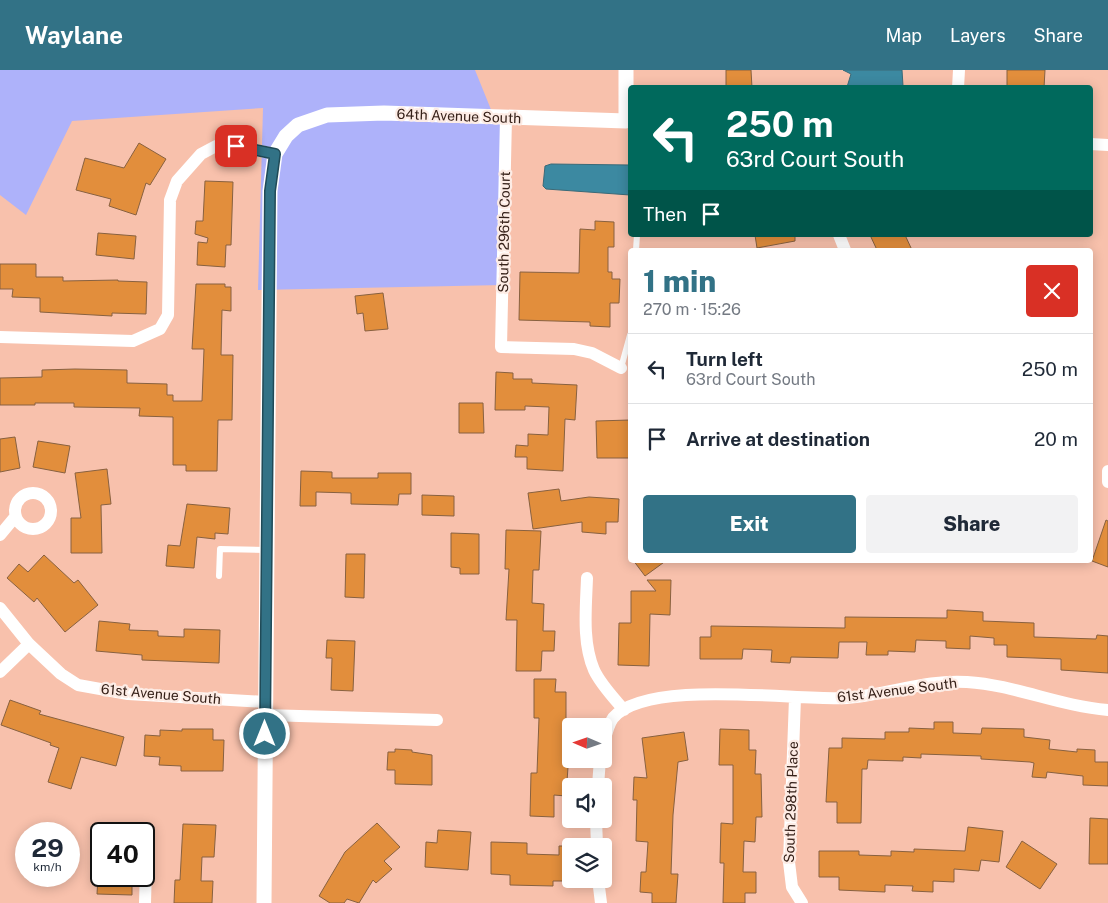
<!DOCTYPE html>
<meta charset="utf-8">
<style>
:root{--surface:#fff;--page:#f2f2f3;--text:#1f2937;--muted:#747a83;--line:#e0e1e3;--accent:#327286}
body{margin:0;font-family:"Public Sans",sans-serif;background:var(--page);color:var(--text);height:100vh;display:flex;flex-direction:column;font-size:19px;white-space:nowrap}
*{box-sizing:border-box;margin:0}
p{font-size:16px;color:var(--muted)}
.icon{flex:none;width:28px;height:28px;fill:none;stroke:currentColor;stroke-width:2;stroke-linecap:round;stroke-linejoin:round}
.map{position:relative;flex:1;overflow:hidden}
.panel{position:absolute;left:628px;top:178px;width:465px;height:315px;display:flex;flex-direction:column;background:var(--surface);border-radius:5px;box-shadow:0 2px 12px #0003}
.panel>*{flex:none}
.hud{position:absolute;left:628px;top:15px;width:465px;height:152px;border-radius:5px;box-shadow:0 2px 12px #0003;background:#00695c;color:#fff;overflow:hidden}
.needle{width:32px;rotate:272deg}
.tools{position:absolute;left:562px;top:648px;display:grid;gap:10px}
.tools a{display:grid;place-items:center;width:50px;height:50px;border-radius:5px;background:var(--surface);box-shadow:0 2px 12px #0003;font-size:25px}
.speed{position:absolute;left:15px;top:752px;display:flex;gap:10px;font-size:25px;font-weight:700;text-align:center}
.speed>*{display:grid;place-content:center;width:65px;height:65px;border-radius:50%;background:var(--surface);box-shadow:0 2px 12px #0003;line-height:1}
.speed small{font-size:12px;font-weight:400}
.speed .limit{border:2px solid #111;border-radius:8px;background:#fff;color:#111}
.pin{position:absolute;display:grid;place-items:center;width:42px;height:42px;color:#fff;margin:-21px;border-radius:10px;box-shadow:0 2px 8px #0006}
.me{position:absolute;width:55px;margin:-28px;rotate:0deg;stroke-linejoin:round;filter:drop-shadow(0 0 4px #0008)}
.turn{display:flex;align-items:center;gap:18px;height:105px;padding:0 15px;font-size:22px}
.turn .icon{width:65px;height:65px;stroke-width:2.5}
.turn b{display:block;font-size:35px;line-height:42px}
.then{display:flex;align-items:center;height:48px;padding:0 15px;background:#0003;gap:10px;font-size:19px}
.round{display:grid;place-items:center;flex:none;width:52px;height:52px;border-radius:5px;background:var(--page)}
.headline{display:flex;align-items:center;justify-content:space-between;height:85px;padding:0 15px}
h1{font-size:30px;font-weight:800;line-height:38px;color:var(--accent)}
.primary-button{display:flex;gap:10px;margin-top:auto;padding:10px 15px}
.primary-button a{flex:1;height:58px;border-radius:5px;background:var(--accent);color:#fff;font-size:20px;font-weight:800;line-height:58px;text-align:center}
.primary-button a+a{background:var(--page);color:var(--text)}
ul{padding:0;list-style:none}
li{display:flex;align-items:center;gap:15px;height:70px;padding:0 15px;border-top:1px solid var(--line)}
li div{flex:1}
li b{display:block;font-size:19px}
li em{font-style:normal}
header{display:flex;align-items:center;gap:30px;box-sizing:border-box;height:70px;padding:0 25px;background:var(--accent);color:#fff}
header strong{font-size:24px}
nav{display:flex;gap:28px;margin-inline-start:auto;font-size:18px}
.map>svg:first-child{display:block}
</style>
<header>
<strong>Waylane</strong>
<nav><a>Map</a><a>Layers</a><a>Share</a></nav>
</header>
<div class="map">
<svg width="1108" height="833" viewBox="0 0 1108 833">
<rect width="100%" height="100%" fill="#f8c1ac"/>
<!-- green -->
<path fill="#aeb2fa" d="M0,0H475L494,47H506L503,215L258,220L263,38L72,51L26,145L0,125Z"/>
<!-- water -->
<path fill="#3c89a1" stroke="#3a6a78" d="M843,0H902L903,16L897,18L847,17L851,4Z
M551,94L630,95V125L546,119L543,116L545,96Z"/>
<!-- building -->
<path fill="#e28e3c" stroke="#886140" d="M726,0H751L752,18H726Z
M1007,0H1045L1044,18H1007Z
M139,73L166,89L150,115L146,113L136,145L109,136L111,129L76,120L85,88L124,98Z
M205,111L233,112L231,175H226L225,197L197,195L198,172L207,173L208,168L195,164L196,151H203Z
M595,151L614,152V177H608V202H612V209H620L619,233H610V257L590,256V252L519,250L520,202L579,203L580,159L595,160Z
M98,163L136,166L134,189L96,185Z
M755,165H795V171L757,178Z
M870,165H905L912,180H877Z
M0,194H36V207H63V211L118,210V211L147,212L146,244L112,243V246L40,242V228L12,227L13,219H0Z
M196,214H225V217H231V241L222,240L221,285H233L232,350H218L217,401H186V395H173V347L139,346L140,338L74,337V333H35V335H0V308L42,307V300L75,299L127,300V313L167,314V325H173V331H202L204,279H192Z
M383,223L388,259L365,261L363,243L357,244L355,226Z
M496,302L513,303V309H532V313L577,315L575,350L565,349L563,401L527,399V387H515L516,375L528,376V364L548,365L549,337L525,336V340H495Z
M459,333H483L484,363H459Z
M630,350V388H597L596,351Z
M15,367L20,398L0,402V369Z
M38,371L70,376L65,403L33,397Z
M107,399L111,434L101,435L102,483H71V448H81L75,403Z
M301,401L332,402V408H378V403H411V424H399L398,435L351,434V423L316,422V436H300Z
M559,419L561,431L589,427L619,429L618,452H606V464L582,462V452L533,459L528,423Z
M422,425L454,426V446L422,445Z
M187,434L230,438L228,464L215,463V469L197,467L194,498L166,496L168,475L180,476Z
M1106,450L1108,451V497L1092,491Z
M506,460L541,461L539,500H533L532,533L544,534L543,561H555L554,581H542L541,601H516L517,550H506L509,499H505Z
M451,463L479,464V504H460V498L451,497Z
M346,484H365L364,528L345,527Z
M44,485L74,513L78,510L98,535L65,562L37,528L34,532L7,508L19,494L28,502Z
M633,490H667L645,506Z
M647,510H671L670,545L650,544L649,596L618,595L619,553H631V521H656Z
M947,540L983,542V551L1034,553V567L1096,569L1097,565L1108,566V603L1061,600V589L1007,587V575H994V568L970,566V579L946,578V571L916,570L915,582L888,581V585H866L867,572H839L838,588L791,587L790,593L771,592L772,580L743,579L742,589H700V567H711V556L845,558V547L947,548Z
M99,551L130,554L129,560L158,561V566L184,567V559L220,560L219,593L142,590V585L96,581Z
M327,570L355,571L353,621L331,620L332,588H326Z
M534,609H556L555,622H566V654H571L566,726L554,725V747L530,746L531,703H537L539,648H534Z
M10,630L41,641L39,644L124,667L116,696L81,687L71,719L48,712L59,678L50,675L51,673L1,655Z
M934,652H953V663L981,664L982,658L1024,659V667L1050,670L1049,679L1077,682V679L1095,680V692H1108V716L1083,715V706L1047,702L1046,708L1032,707L1034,693L1030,692L981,689V686L921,684V688L903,687V691L868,690L867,699H862L861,753H837V732H826L829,678H842V668L885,669V662H909V658L934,659Z
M182,659H213V670H224L223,701H181V696L159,695L160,687L144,686L145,665L160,666V660L182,661Z
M720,659L749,660V680H756L755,704H761L762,747H756L755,772L744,771L743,802H756V823H745V833H723L724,793H720L721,753L733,754V695H719Z
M684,662L688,690L678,692L673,745L671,804H678L676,833H652V823L640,822L641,802H646L648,772L636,771L637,730H633L634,707L647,708L642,668Z
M395,679L412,680V682L432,685V715L395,714V700H387L388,682H395Z
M1090,748L1108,749V794H1089Z
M377,753L400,777L384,791L392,799L376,813L373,810L359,833L347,829L344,833H330L319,826L345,782Z
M183,754L216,755L214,787H202L201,811H213L212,833H174L175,810H180Z
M968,757L1003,761L999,792L981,790L979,801L954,799V812L933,811V822L912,821L913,816L885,815V822L839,820V807H819V781H859V785L891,786V781L914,782V779L965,781Z
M438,760L471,762L468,800L425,797L426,772L437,773Z
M1022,771L1057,794L1040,819L1006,797Z
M491,772L527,773V784L559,785V776H571V811H553V816L510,815V805L491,804Z
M98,806H132V825L97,824Z"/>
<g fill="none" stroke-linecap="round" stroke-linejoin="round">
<!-- service -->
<path stroke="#fff" stroke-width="6" d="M636,180L637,165
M621,298L630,265
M219,506L220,479L266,480"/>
<!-- minor -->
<path stroke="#fff" stroke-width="12" d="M958,18L959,0
M506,47L501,277L574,279L592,283L621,298
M1090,74L1108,75
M839,165L845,180
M0,267L133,271L160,259L168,245L170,130L177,111L201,84L216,76H237L275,84
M1108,401V412
M15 441a18 18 0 1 1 36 0a18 18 0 1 1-36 0Z
M0,465L15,447
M587,508C586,538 582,572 594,600C601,615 614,628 624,640
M0,538L29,574L61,604L78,615L128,624L265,632
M0,602L29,574
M795,628L789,792L792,817L802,833
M265,645L437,650
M604,673C606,664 608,655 613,648C647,608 796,631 847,628C888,625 926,609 967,612C1015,615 1059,636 1108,640
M598,716L600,689
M596,749L597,776
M598,809L601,833
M145,833L146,797"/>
<!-- tertiary -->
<path stroke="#fff" stroke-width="15" d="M264,833L270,121L275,84L286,66L298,55L327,45L384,43L626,51V0"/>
</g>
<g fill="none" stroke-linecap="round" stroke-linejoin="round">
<defs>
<path id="route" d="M236,76L275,84L270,121L265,664"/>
</defs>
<!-- route casing -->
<use href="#route" stroke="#204a57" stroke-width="12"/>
<!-- route -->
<use href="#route" stroke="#327286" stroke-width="9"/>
</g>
<g text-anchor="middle" stroke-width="4.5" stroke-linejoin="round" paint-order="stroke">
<!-- street labels -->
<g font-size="14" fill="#362119" stroke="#fdece5">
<text transform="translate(459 46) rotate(2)" y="5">64th Avenue South</text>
<text transform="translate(504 162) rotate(-89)" y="5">South 296th Court</text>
<text transform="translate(897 620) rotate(-7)" y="5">61st Avenue South</text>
<text transform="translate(161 624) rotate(5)" y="5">61st Avenue South</text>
<text transform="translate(791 732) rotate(-88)" y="5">South 298th Place</text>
</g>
</g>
</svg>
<div class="tools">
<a><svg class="needle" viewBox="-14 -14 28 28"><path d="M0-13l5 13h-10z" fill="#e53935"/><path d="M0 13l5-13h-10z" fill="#747a83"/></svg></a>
<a><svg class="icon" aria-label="sound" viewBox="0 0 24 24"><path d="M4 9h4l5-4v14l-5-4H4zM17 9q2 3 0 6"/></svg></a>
<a><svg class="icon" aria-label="layers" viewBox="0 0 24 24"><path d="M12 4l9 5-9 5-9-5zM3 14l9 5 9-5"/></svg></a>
</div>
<div class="speed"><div>29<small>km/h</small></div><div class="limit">40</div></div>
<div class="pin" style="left:236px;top:76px;background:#d93025"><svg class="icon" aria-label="arrive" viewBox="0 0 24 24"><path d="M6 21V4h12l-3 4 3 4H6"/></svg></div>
<svg class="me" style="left:265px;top:664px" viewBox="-20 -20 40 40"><circle r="17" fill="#327286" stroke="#fff" stroke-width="3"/><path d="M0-11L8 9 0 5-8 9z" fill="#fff"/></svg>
<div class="hud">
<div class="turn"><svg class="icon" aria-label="left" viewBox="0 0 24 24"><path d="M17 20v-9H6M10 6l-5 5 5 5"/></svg><div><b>250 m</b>63rd Court South</div></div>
<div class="then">Then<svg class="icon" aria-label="arrive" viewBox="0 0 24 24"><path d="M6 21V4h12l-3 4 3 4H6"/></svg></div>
</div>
<section class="panel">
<div class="headline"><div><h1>1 min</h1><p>270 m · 15:26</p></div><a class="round" style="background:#d93025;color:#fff"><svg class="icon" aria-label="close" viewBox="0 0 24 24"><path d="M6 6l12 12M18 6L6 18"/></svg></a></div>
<ul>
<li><svg class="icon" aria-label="left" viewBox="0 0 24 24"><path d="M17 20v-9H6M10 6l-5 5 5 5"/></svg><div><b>Turn left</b><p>63rd Court South</p></div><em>250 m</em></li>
<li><svg class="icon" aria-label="arrive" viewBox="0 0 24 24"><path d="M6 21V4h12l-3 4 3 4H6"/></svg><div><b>Arrive at destination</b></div><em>20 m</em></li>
</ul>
<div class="primary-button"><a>Exit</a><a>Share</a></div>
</section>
</div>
